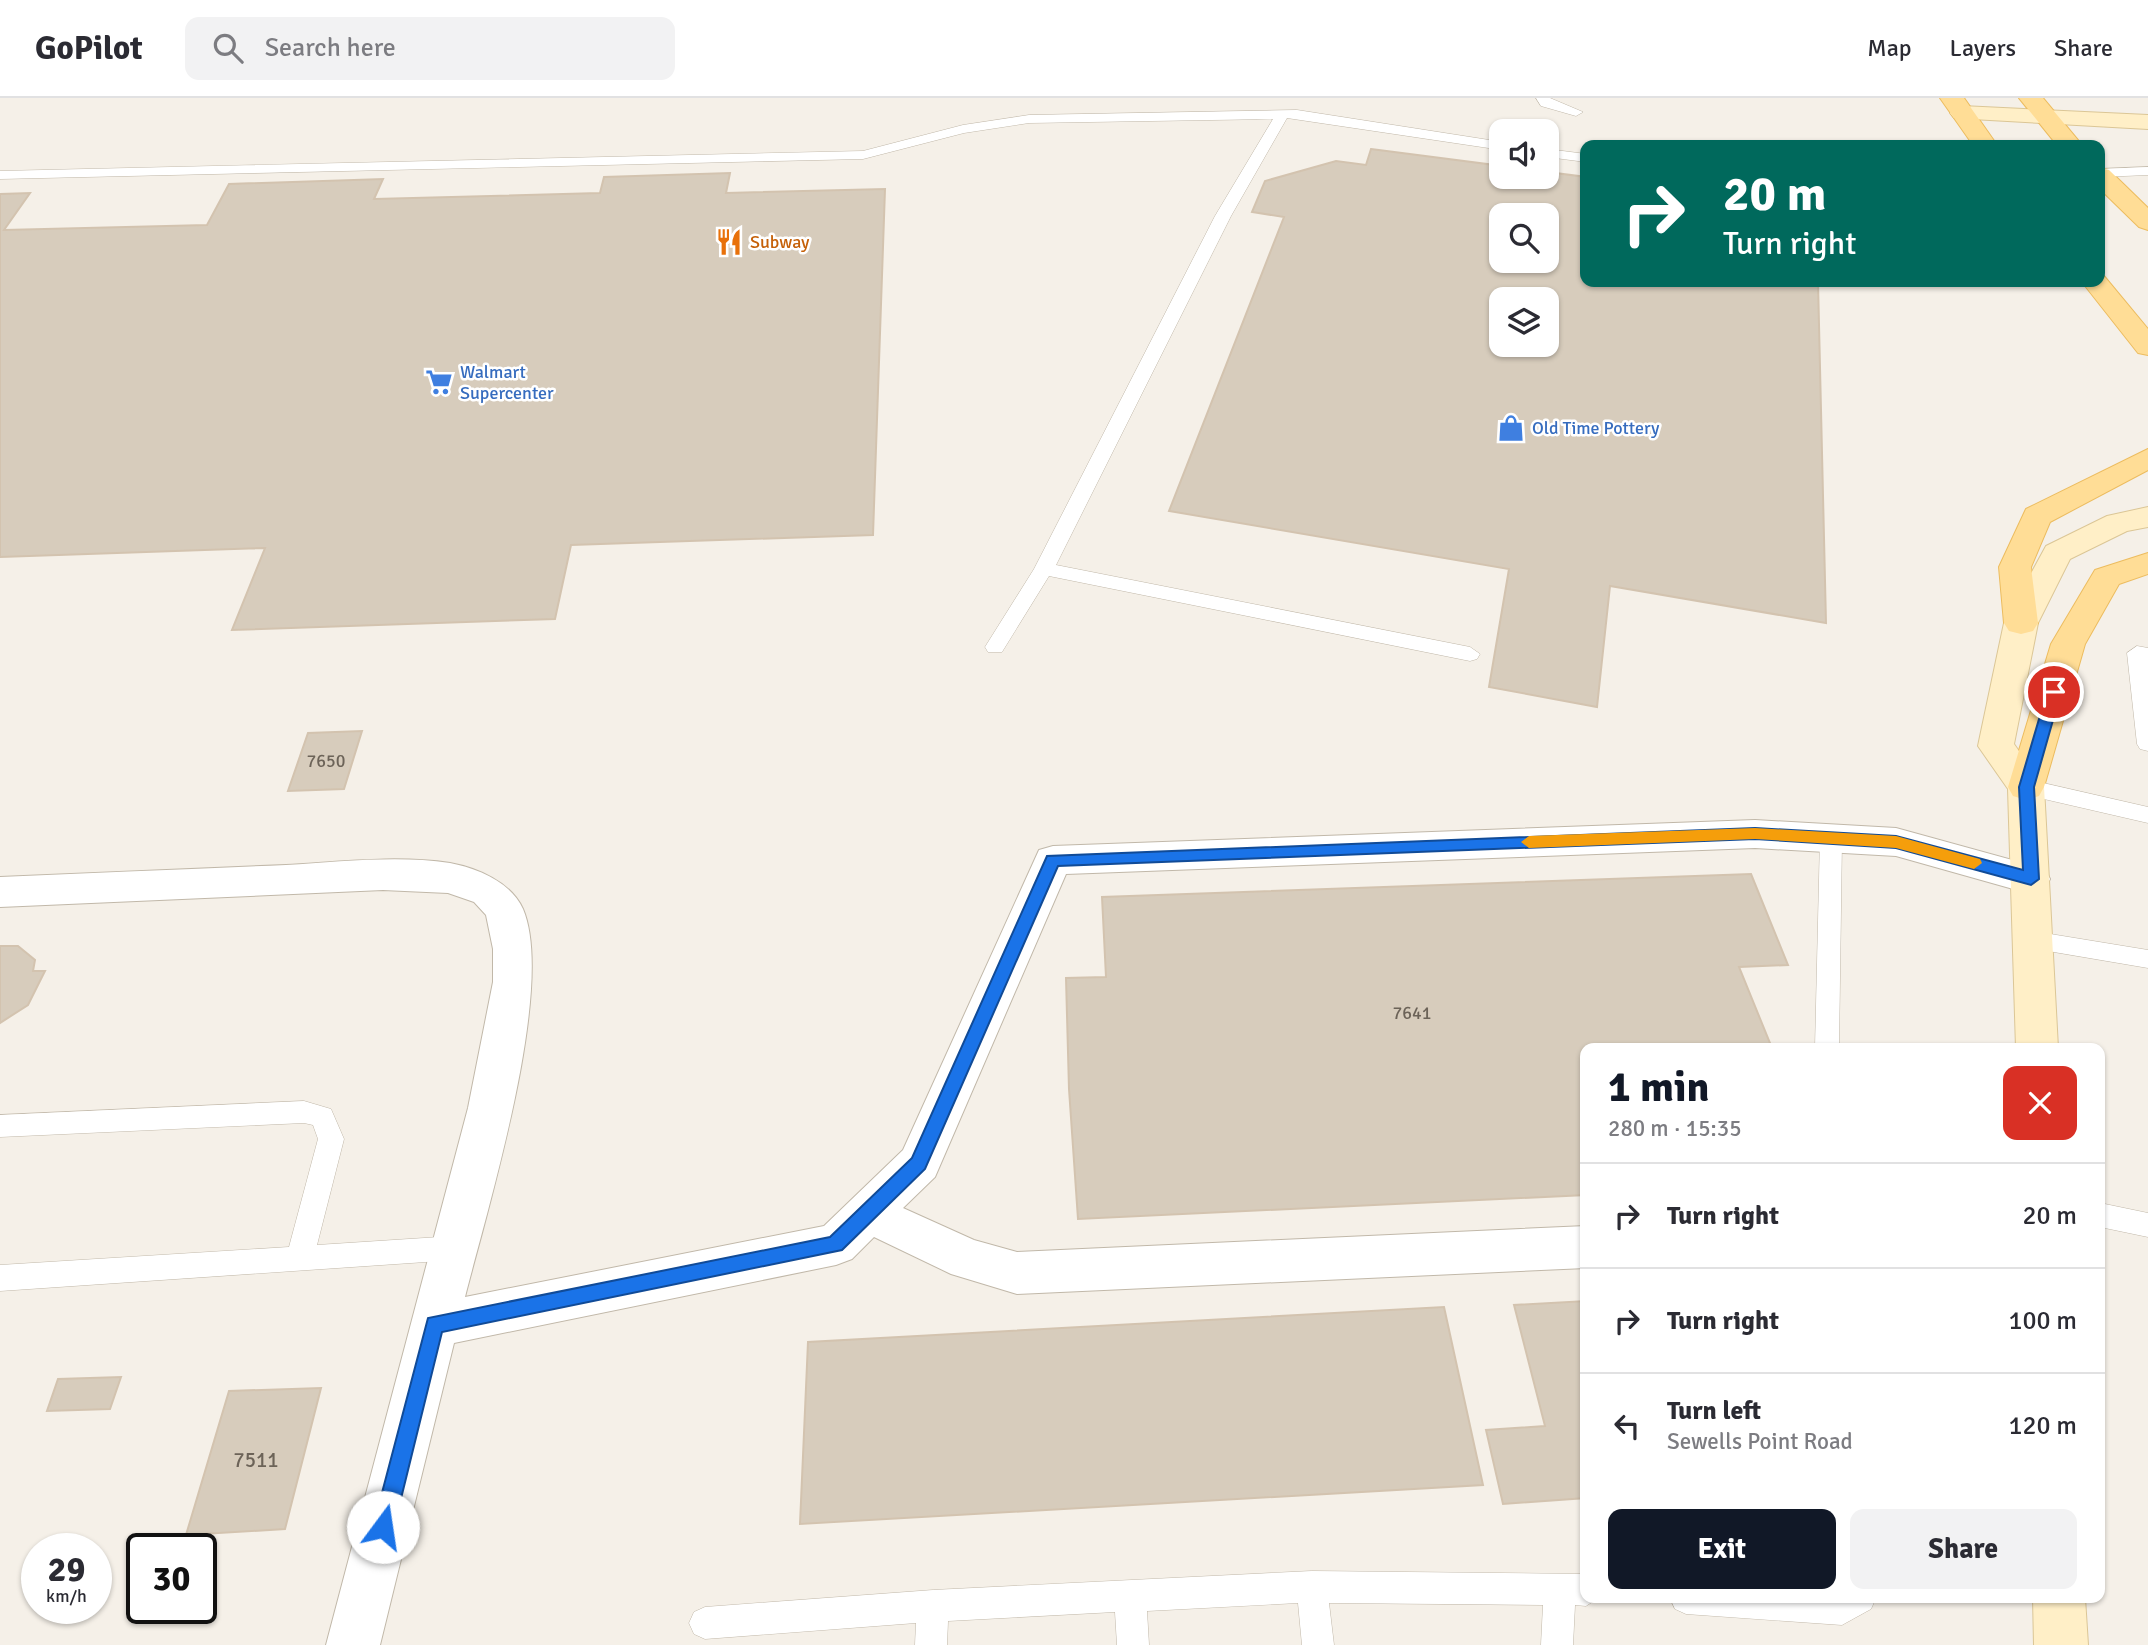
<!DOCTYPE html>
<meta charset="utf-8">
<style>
:root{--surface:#fff;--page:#f2f2f3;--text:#2b2b33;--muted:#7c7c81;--line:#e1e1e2;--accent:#111827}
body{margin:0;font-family:Signika,sans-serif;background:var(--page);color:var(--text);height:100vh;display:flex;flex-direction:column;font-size:26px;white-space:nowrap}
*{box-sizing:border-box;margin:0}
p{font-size:23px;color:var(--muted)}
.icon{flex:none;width:38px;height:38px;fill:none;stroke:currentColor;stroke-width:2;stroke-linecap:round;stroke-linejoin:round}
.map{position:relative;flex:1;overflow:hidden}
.side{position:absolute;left:1580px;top:945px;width:525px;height:560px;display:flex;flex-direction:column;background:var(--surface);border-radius:14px;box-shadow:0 2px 5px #0004}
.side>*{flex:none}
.guide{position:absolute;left:1580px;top:42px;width:525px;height:147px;border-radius:14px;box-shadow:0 2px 5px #0004;background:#00695c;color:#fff;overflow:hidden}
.controls{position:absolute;left:1489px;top:21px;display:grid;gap:14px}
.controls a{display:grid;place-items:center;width:70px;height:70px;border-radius:14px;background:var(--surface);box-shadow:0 2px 5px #0004;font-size:35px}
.speed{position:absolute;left:21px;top:1435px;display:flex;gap:14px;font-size:35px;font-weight:700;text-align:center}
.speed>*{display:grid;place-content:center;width:91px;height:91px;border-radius:50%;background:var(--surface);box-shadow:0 2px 5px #0004;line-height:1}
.speed small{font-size:18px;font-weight:400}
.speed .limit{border:4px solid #111;border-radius:10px;background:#fff;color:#111}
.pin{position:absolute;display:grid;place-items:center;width:60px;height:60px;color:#fff;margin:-30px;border:4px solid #fff;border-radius:50%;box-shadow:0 2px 7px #0007}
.me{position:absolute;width:77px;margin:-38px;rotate:14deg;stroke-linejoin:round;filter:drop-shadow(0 0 5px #0008)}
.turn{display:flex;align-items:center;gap:24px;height:147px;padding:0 28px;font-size:32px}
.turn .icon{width:91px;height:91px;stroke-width:2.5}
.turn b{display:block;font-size:49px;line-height:60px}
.round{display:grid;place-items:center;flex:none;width:74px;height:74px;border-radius:14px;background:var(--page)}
.summary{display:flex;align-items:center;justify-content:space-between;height:119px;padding:0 28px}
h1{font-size:42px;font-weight:700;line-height:52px;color:var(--accent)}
.cta{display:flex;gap:14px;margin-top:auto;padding:14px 28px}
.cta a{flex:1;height:80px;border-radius:14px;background:var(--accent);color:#fff;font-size:28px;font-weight:700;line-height:80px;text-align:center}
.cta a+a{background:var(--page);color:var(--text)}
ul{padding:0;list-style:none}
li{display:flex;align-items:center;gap:21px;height:105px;padding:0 28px;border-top:2px solid var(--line)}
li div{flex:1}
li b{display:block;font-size:26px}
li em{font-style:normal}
header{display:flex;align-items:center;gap:42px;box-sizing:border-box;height:98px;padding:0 35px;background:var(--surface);border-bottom:2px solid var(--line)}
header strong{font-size:33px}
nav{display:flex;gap:38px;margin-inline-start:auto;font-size:24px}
.search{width:490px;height:63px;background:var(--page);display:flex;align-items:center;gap:18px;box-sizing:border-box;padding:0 24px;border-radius:14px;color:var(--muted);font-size:26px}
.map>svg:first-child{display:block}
</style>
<header>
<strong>GoPilot</strong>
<div class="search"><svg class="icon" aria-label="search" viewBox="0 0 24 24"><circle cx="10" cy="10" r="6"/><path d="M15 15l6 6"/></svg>Search here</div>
<nav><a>Map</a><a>Layers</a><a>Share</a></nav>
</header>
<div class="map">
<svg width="2148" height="1547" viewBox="0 0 2148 1547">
<rect width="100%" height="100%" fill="#f5f0e8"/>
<!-- building -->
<path fill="#d7ccbc" stroke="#d3c3af" stroke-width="2" fill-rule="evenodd" d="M1371,51L1502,68V79H1547V74L1586,79V184H1818L1826,525L1610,488L1597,609L1489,589L1509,471L1169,413L1284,119L1252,114L1265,83L1336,63L1366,67ZM1502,117H1547V163H1502ZM1502,201H1547V247H1502Z
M730,75L726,95L885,91L873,437L571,447L555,521L232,532L265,450L0,459V96L30,95L4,132L207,127L229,86L383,81L374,101L600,95L604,79Z
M362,633L344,691L288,693L308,635Z
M1751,776L1788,867L1739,869L1772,950H1586V1097L1078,1121L1069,991L1066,880L1106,879L1102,799Z
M0,848H18L35,862L33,873H45L28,907L0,925Z
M1586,1203V1400L1503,1406L1486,1332L1545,1328L1514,1207Z
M1444,1209L1483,1387L800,1426L808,1244Z
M121,1279L110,1311L47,1313L58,1281Z
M321,1290L285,1431L186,1437L229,1293Z"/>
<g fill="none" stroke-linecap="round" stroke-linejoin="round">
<defs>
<path id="lane" d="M1536,0H1550L1583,14L1576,18L1541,8Z
M1297,12L1502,44V52L1287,20L1231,118L1056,467L1470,549L1480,556L1477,561L1470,563L1049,478L1002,554H988L985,549L1034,471L1215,118L1273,21L1029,25L964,35L863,61L0,81V73L863,53L963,27L1029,17Z
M1547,51L1586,56V64L1547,59Z
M2148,69V77L2100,79V71Z
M2137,548L2148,550V653L2140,651L2137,646L2127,555Z
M2026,681L2148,709V725L2018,695L2015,689L2018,683Z
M1831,732L1839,734L1842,740L1839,950H1815L1820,740L1823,734Z
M2032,833L2148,852V870L2024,849L2020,842L2024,835Z
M304,1003L331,1011L344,1041L317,1147L455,1138L465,1141L469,1150L465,1159L455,1162L0,1193V1167L289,1149L318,1041L313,1027L304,1025L0,1039V1017Z
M2100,1105L2148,1115V1139L2100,1129Z
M1312,1473L1586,1476V1500H1598L1586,1508L1575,1507L1573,1547H1541L1543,1507L1329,1505L1334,1547H1302L1298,1505L1147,1513L1149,1547H1117L1115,1514L948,1523L947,1547H915L916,1525L705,1541L694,1536L689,1525L694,1514L705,1509L933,1492Z
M1670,1500H1876L1871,1511L1842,1527L1686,1516L1675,1511Z"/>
<path id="street" d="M1755,722L1896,730L2045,771L2050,781L2045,791L2031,796L1896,758L1755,750L1066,776L935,1079L903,1110L974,1142L1017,1154L1586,1128V1170L1017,1196L951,1176L874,1139L852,1161L836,1167L454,1245L380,1547H326L468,1010L493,884V851L486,817L474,804L448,795L383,792L0,809V779C95,775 190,771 286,767C339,764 397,757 450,765C477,770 511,784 523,811C556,889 487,1112 465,1199L824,1128L903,1052L1039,752L1053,748Z"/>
<path id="secondary" d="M1962,8L2148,17V31L1954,20L1950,15L1954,10Z
M2148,409V429L2127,433L2070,461L2038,525L2014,646L2044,689L2058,950H2016L2008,691L1978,648L2004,525L2046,448L2107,418Z
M2033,1500H2085L2088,1547H2034Z"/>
<path id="primary" d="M1940,0H1964L1997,47H1973Z
M2019,0H2043L2082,47H2057Z
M2100,70L2109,72L2148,110V132L2139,129L2100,91Z
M2100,177L2104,178L2148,231V257L2138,255L2082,184H2100Z
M2148,351V372L2050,424L2031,469L2038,525L2033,533L2021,536L2009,533L2004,525L1999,469L2026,411Z
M2148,455V476L2119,486L2085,546L2044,689L2039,698L2026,702L2013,698L2008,689L2051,546L2095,472Z"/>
</defs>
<!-- lane casing -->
<use href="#lane" stroke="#c1b8a9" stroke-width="1"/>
<!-- street casing -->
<use href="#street" stroke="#c1b8a9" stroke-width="2"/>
<!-- secondary casing -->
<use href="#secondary" stroke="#dbc696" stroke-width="2"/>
<!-- primary casing -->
<use href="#primary" stroke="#ecbc5f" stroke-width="2"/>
<!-- lane -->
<use href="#lane" fill="#fff" fill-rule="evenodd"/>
<!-- street -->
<use href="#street" fill="#fff" fill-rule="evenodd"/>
<!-- secondary -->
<use href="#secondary" fill="#ffefc7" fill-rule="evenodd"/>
<!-- primary -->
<use href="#primary" fill="#ffdd96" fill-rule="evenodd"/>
</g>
<!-- route -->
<path fill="#1a73e8" stroke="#114b97" stroke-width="2" d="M2054,589L2061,594L2034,689L2039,781L2031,787L1896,750L1755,741L1058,768L925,1071L842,1152L442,1234L394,1429L391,1437L383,1440L376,1437L373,1429L428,1220L830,1139L912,1060L1047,758L1755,730L1896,738L2023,772L2019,689L2047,594Z"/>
<!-- slow -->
<path fill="#f59e0b" d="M1755,730L1896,738L1980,761L1982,765L1974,771L1896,750L1755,741L1529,750L1521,744L1529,738Z"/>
<!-- icons -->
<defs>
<symbol id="restaurant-bare" viewBox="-9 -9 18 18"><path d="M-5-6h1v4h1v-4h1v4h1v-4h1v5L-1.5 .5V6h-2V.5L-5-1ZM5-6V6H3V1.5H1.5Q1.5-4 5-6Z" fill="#e8710a" stroke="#fff" stroke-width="2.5" paint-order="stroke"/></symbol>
<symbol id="supermarket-bare" viewBox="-9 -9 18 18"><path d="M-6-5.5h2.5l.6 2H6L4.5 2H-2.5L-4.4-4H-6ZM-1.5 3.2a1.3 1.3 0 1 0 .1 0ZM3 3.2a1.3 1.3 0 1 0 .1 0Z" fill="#3f7fe0" stroke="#fff" stroke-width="2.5" paint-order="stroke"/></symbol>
<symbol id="shop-bare" viewBox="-9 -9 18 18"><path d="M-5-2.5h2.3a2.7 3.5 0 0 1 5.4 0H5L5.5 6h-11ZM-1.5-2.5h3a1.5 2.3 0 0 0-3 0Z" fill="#3f7fe0" stroke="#fff" stroke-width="2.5" paint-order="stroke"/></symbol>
</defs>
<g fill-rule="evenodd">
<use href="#restaurant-bare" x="710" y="125" width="38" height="38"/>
<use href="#supermarket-bare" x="420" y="265" width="38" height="38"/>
<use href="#shop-bare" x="1492" y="311" width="38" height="38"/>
</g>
<g text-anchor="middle" stroke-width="5" stroke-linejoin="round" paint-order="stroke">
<!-- far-food labels -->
<g font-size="18" fill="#c56008" stroke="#fff" text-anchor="start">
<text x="750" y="150">Subway</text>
</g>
<!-- far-shop labels -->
<g font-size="18" fill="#366cbe" stroke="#fff" text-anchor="start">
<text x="460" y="280">Walmart<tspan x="460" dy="21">Supercenter</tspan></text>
<text x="1532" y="336">Old Time Pottery</text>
</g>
<!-- number labels -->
<g font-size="18" fill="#6c6358">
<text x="326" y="669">7650</text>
<text x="1412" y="921">7641</text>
</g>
<!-- near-number labels -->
<g font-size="21" fill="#6c6358">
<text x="256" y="1369">7511</text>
</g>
</g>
</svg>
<div class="controls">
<a><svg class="icon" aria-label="sound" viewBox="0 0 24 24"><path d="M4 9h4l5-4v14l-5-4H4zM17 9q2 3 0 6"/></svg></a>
<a><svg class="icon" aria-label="search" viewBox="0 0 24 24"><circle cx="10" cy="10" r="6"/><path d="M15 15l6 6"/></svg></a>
<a><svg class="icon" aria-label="layers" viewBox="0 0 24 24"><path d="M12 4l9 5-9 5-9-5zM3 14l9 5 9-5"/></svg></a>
</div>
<div class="speed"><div>29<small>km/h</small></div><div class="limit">30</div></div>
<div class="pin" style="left:2054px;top:594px;background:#d93025"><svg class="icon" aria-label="arrive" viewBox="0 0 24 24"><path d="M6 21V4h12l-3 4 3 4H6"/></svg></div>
<svg class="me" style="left:383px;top:1429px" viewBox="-20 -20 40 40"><circle r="19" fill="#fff"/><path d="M0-13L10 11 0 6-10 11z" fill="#1a73e8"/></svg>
<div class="guide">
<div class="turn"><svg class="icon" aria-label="right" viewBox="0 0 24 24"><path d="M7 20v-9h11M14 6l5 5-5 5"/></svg><div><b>20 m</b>Turn right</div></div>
</div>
<section class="side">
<div class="summary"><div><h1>1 min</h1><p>280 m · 15:35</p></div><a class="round" style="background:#d93025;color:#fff"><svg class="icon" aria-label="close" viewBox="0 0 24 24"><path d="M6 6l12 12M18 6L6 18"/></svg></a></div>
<ul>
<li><svg class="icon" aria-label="right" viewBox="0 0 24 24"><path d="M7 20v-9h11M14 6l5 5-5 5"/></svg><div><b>Turn right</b></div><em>20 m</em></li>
<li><svg class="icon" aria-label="right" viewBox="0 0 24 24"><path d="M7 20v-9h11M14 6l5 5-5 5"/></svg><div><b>Turn right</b></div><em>100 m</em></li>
<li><svg class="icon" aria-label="left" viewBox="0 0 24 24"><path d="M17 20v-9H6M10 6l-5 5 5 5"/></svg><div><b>Turn left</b><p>Sewells Point Road</p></div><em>120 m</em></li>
</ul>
<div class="cta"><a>Exit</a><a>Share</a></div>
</section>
</div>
